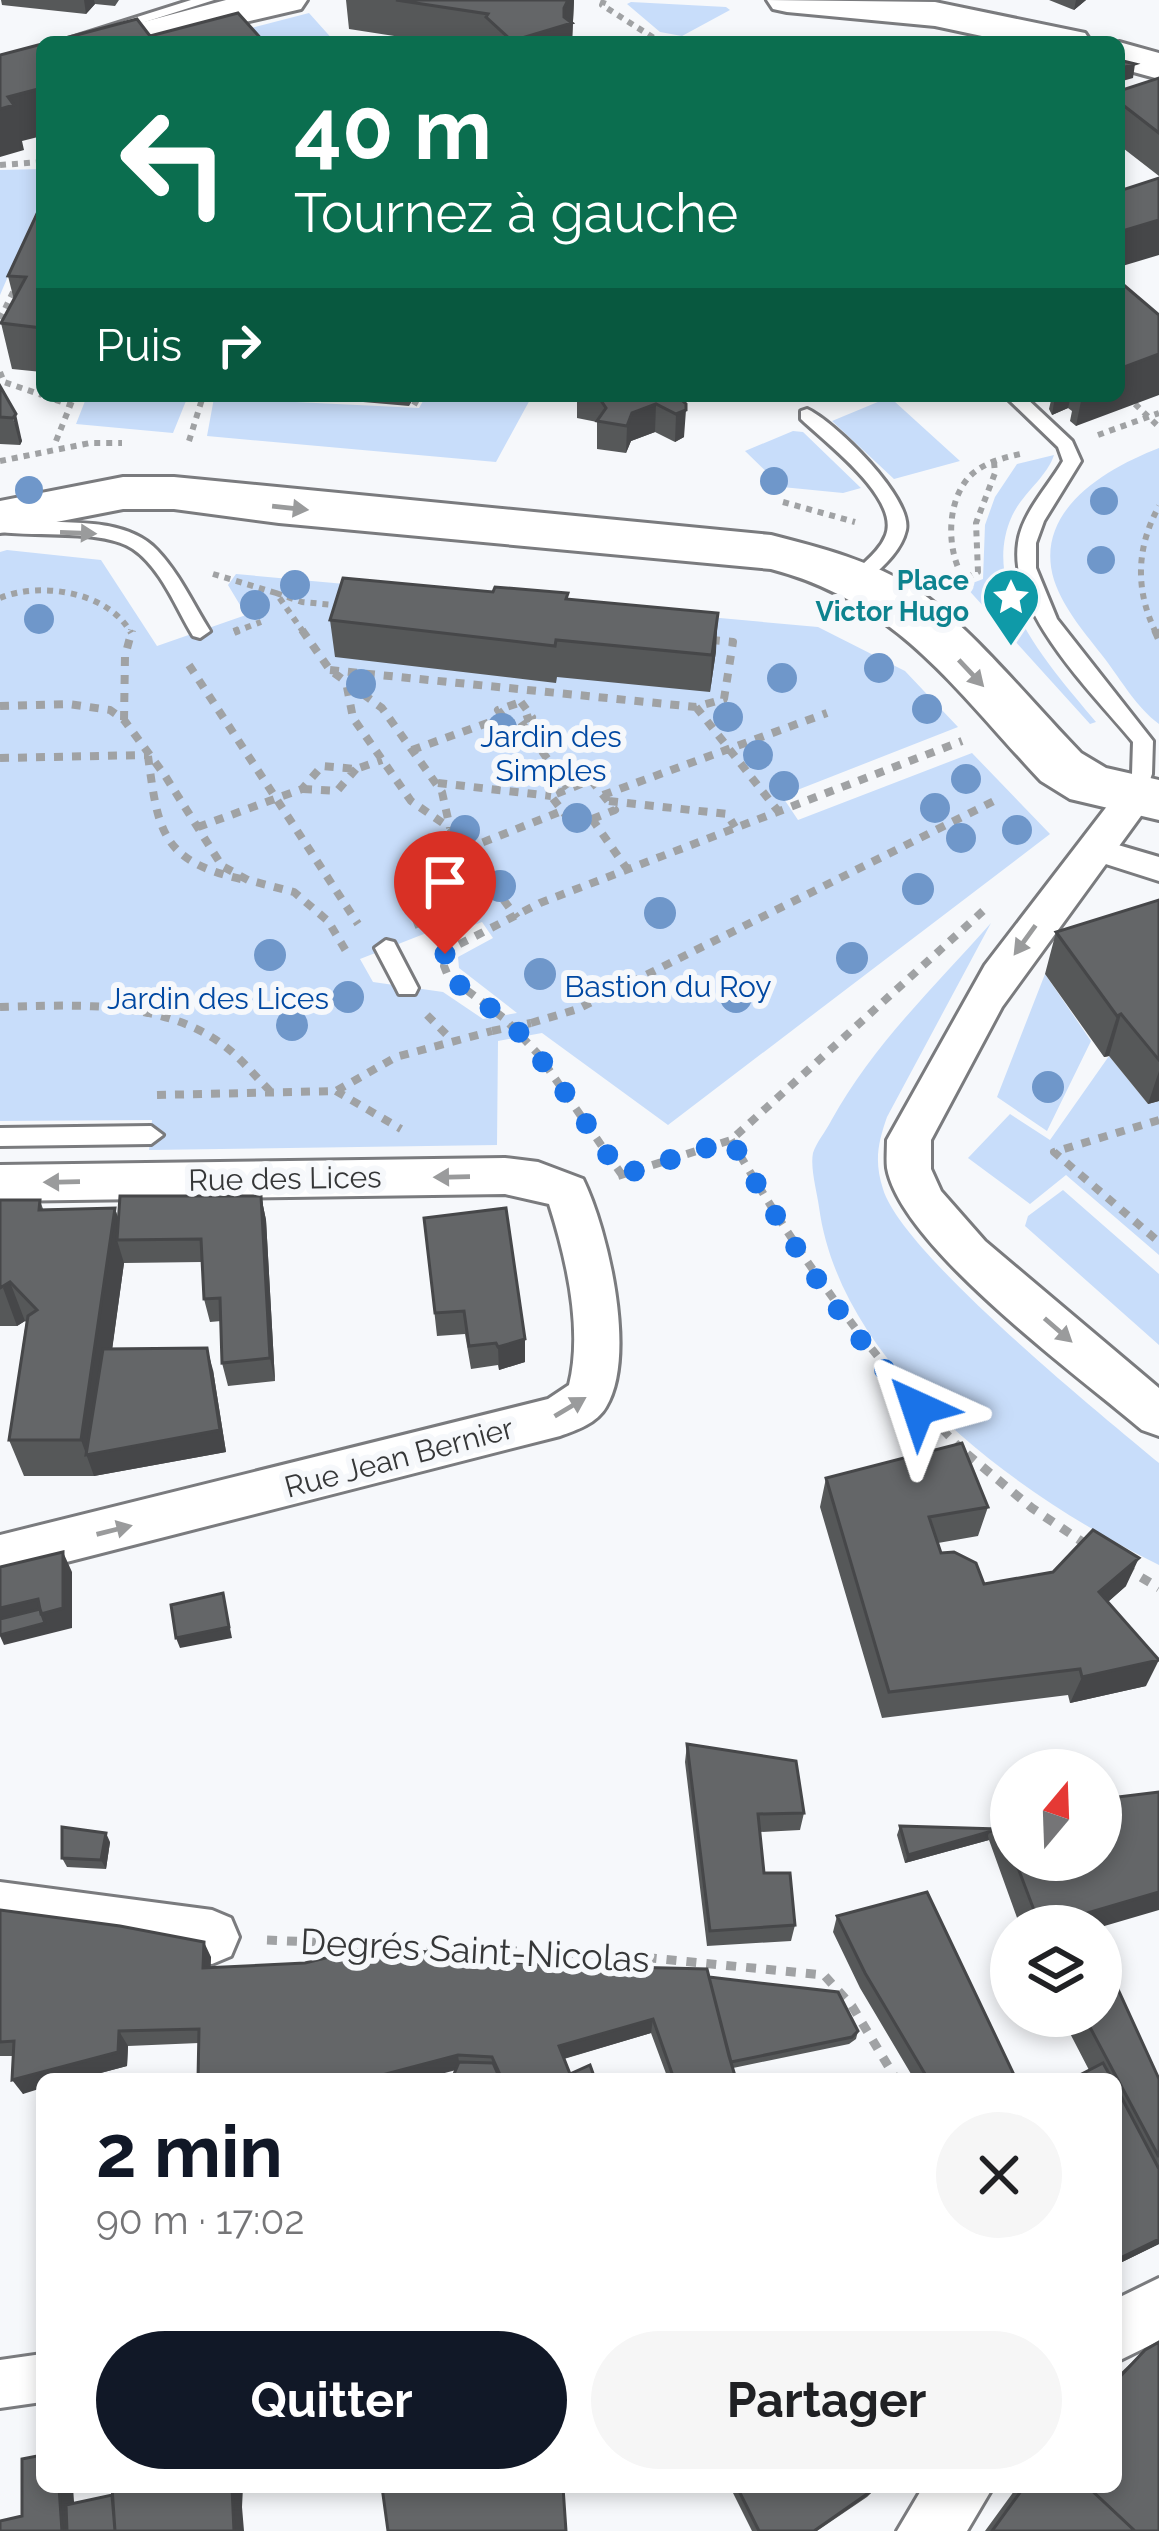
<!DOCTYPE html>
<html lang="fr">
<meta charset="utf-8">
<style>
:root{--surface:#fff;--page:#f6f6f6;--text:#202124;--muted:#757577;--accent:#111827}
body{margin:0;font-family:Raleway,sans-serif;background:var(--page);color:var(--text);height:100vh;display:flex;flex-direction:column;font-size:45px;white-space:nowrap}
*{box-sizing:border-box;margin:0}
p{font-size:39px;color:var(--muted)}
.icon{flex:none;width:66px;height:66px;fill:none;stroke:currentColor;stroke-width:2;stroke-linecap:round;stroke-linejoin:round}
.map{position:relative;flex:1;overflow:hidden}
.sheet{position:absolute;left:36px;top:2073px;width:1086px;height:420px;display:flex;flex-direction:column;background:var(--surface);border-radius:18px;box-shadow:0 6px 18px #0003}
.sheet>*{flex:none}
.guide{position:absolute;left:36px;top:36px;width:1089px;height:366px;border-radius:18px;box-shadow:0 6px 18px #0003;background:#0b6e4f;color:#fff;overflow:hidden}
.needle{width:78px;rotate:19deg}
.buttons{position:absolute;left:990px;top:1749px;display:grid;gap:24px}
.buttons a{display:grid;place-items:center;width:132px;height:132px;border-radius:50%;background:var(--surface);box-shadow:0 6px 18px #0003;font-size:60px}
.pin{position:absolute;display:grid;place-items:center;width:102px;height:102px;color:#fff;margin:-123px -51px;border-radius:50% 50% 50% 0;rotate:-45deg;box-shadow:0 0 12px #0007}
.pin .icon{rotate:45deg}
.me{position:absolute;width:132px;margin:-66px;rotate:318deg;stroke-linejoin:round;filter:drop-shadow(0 0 9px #0008)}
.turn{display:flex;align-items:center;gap:42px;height:252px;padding:0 60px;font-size:54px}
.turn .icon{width:156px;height:156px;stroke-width:2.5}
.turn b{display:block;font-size:84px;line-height:102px}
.then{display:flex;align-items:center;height:114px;padding:0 60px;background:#0003;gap:24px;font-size:45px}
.round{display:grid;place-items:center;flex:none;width:126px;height:126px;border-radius:63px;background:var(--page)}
.summary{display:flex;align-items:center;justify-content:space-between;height:204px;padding:0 60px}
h1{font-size:72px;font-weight:700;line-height:90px;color:var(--accent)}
.button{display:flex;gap:24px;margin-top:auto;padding:24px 60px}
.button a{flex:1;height:138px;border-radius:72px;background:var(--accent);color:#fff;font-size:48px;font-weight:700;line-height:138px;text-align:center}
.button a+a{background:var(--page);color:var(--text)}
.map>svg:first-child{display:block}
</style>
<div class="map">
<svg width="1159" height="2531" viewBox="0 0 1159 2531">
<rect width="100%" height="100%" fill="#f6f8fb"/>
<!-- green -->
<path fill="#c8ddfa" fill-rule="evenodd" d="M631,2L726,7L730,10L682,36L660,32L627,4Z
M309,13L335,42H198Z
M42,169V208L34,216L0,295V170Z
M87,396H188L173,433L76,424Z
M426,396H532L496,462L207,436L214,398L419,408Z
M885,399L894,401L960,461L894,479L832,421Z
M793,431L803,432L861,488L843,493L782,487L745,451Z
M1159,448V724C1137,708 1121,680 1105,659C1086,634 1064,610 1054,580C1033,511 1105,469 1159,448Z
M1054,455C1047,477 1022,494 1012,516C978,591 1051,667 1096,722L1090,724L965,586L983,579L985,525L995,497L1017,464Z
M7,550L101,560L157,646L246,615L228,585L236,574L818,627L905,671L958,727L782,796L798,820L972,753L1050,834L668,1125L542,1033L498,1041L497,1145L149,1150L152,1120L0,1121V552ZM482,922L493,938L458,957L459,968L517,1013L483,1019L443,992L373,982L360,959L452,923L458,931Z
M991,923L887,1117C878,1143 874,1161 883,1189C902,1253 1100,1414 1159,1463V1565C1023,1498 841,1370 819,1207C817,1192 810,1168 813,1153C816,1143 826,1131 831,1121C872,1046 935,986 991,923Z
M1045,974L1091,1041L1047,1131L997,1097Z
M1109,1056L1148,1104L1159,1101V1255L1066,1175L1030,1204L968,1158L1010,1114L1050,1140Z
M1063,1190L1159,1274V1345L1025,1226L1028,1216Z"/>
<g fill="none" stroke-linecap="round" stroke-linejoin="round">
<defs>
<path id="service" d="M191,0H214L82,42H58Z
M1005,396H1024L1072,441L1081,461L1044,521L1036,543V568L1057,619L1153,741L1152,774L1142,803H1128L1125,798L1132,774L1133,742C1093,693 1008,612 1018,543C1022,513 1048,487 1063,461L1058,447Z
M807,409C834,421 913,498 906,530C901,552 881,568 866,582L859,584L849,578C861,564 879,553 886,535C900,498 825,442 801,419V411Z
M0,520C48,526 121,512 157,550C179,573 193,604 210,631L200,638L193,636C176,608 161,568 133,549C103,529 37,537 0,532Z
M386,940L394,942L418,988L415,994H399L396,988L375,948Z
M151,1126L163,1135L151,1144L0,1146V1128Z"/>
<path id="pedestrian" d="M1101,840L1159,857V881L1090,859L1085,851L1090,843Z
M42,2354V2402L0,2408V2360Z"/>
<path id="minor" d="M1135,784L1149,788L1154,798L1002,1007L931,1140V1169L941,1191L985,1241L1159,1388V1436L1142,1430C1079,1376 901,1247 887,1168C886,1159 887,1149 887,1140L985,965L1121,788Z
M505,1158L538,1162L583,1179C608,1230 637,1356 606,1407C597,1423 577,1430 560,1436L0,1579V1535L548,1399L569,1385C583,1330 566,1257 549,1204L505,1194L0,1201V1165Z
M0,1882L212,1910L231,1918L239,1937L231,1956L212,1964L0,1936Z
M1159,2278V2341L1116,2362V2299Z
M923,2487H993L967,2531H897Z"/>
<path id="primary" d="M226,0H307L301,9L160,42H96L102,33Z
M767,0L935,2L1085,33L1091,42H1010L935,26L787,12L773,9Z
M1119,42L1159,53V79L1119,68Z
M123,477H174L771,535C822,548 873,561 917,590C969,625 1035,706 1081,753L1106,768L1159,780V820L1070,799L1041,781C955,690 898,602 771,569L279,523L174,509H123L0,533V501Z"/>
</defs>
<!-- service casing -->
<use href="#service" stroke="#7a7b7e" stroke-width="6"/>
<!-- pedestrian casing -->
<use href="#pedestrian" stroke="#7a7b7e" stroke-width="6"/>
<!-- minor casing -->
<use href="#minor" stroke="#7a7b7e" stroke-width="6"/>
<!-- primary casing -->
<use href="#primary" stroke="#7a7b7e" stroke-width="6"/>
<!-- path-far2 -->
<path stroke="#a0a2a4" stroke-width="6" stroke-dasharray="6 6" stroke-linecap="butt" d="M604,0L602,5L657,40L671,42
M0,165L42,162
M0,319L15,288
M0,372L4,382L42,395
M44,396L71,405
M1135,404L1159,427
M414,405L419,396
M1098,435L1159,413
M56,441L74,396
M189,441L203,396
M0,461L90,443H122
M994,462L995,473L976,523L978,572L964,579C946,551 946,501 970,476C984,462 1006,457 1025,453
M783,502L855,522
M213,574L276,593L304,633
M276,593L302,602L345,606
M0,598C41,581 109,592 131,633
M234,632L261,622
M1156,633C1135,590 1136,548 1159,506"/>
<!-- path-far1 -->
<path stroke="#a0a2a4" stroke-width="8" stroke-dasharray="9 9" stroke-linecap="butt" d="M302,630L330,670L382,708L442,792L450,828
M1155,630L1159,639
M234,632L239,630
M189,665L358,924
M330,670L696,707L724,699L733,642L712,640
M347,687L353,718L411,801L450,828L517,918
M521,702L532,717L509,725L498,710Z
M0,706L68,704L110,710L124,720L164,774L222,866L248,880L294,892L328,921L346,951
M696,707L778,811
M124,720L125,656L132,630
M521,722L569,789
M412,750L504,717
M148,756C158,830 161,861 241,879
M0,758L147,755
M591,780L615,810L574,826L551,796Z
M438,783L551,796
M303,789L337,791L356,769
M603,795L827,713
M609,801L727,814L735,827
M592,819L627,869
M198,827L302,789L322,766L356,769L382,760
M466,849L562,811
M414,925L458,907
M0,1007C72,1005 160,999 222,1044C240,1057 254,1075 270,1091
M427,1015L451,1039
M531,1023L578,1009L996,800
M336,1091L401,1129
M157,1095L336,1091L396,1057L492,1031
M1159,1120L1054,1152L1159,1242
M731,1140C799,1256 873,1364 970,1457
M622,1175L538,1054L505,1019L448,976L444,966L450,949L540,903L962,741
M618,1176L731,1140L983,911"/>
<!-- path -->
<path stroke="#a0a2a4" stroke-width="9" stroke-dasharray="10 10" stroke-linecap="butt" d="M967,1454L1032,1508L1090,1547
M1124,1567L1159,1588
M267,1940L630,1956L824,1975L852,2006L896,2079"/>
<!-- service -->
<use href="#service" fill="#fff" fill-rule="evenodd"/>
<!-- pedestrian -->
<use href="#pedestrian" fill="#fff" fill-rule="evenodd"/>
<!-- minor -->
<use href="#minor" fill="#fff" fill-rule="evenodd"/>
<!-- primary -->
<use href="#primary" fill="#fff" fill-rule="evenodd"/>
<!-- path-bridge -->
<path stroke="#a0a2a4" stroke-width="8" stroke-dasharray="9 9" stroke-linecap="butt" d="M492,1031L531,1023"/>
</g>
<!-- trees -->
<g fill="#6f97ca">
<circle cx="774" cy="481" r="14"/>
<circle cx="29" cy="490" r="14"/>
<circle cx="1104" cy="501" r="14"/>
<circle cx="1101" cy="560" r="14"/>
<circle cx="295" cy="585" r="15"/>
<circle cx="255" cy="605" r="15"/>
<circle cx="39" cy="619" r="15"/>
<circle cx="879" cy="668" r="15"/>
<circle cx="782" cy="678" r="15"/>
<circle cx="361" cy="684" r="15"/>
<circle cx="927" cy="709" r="15"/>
<circle cx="728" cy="717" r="15"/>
<circle cx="502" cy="728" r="15"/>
<circle cx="758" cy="755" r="15"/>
<circle cx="966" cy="779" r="15"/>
<circle cx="784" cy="786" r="15"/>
<circle cx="935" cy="808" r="15"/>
<circle cx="577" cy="818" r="15"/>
<circle cx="465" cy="830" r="15"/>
<circle cx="1017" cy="830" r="15"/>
<circle cx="961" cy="838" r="15"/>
<circle cx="500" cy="886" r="16"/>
<circle cx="918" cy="889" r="16"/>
<circle cx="660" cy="913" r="16"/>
<circle cx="270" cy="955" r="16"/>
<circle cx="852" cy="958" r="16"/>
<circle cx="540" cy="974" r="16"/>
<circle cx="348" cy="997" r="16"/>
<circle cx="736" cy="997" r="16"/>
<circle cx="292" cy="1025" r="16"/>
<circle cx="1048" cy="1087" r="16"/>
</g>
<!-- wall -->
<path fill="#565859" d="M1,0H119L115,6L95,4L86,14L2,5Z
M346,0H574L572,42H433L349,29Z
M1049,0H1086L1074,10Z
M1159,78V176L1119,145V91Z
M42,203V372L12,369L1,323L14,300L8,276Z
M0,386L22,441L20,445L0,444Z
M264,396H415L409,406L317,398L316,402Z
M577,396H677L684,437L675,442L655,432L631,441L626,453L597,449V422L577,418Z
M1052,396H1119L1076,426L1070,421L1072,411L1068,408L1052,415L1049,409Z
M493,592L568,600L716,651L710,692L557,677L556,683L335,657L330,620Z
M1159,900V1101L1148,1104L1109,1056L1104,1057L1045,974L1056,932Z
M261,1196L266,1220L275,1381L228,1386L222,1363L221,1321L210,1322L204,1299L202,1262L124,1263L112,1349L213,1370L226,1452L94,1476H24L9,1440L26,1322L25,1321L17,1326H0V1200H40L43,1209L115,1208L119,1221Z
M424,1218L525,1362L499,1370L498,1365L471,1369L465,1334L437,1336Z
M826,1478L988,1507L978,1536L938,1543L941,1553L984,1584L1126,1586L1108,1602L1146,1686L1070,1703L1068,1695L882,1718L820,1507Z
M687,1744L804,1813L800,1830L760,1832L764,1873L795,1925L791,1941L707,1946L685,1762Z
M1011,1810V1860H1101V1926H1020L989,1840L905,1863L897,1835L900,1826L991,1829L998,1812Z
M110,1842L106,1869L67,1867L62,1858Z
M0,1910L211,1957L210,1968L544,1965L709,1977L858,2031L856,2039L849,2044L733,2068L736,2079H668L651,2033L564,2059L570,2074L595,2079L456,2070L199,2043L128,2046L127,2066L78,2079H42L23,2094L13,2056H0Z
M837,1916L1016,2079H914L860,1988L833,1932Z
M1061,2016H1101L1159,2079V2244L1116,2265V2079H1072L1089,2070Z
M1145,2350L1159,2531H985L1017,2487H1116V2377Z
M730,2487H877L867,2497L817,2531H752Z"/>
<!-- shaded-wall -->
<path fill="#464749" d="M84,0H94L95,4L86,14Z
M568,0H574L572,42H512L564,8Z
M1076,0H1086L1074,10Z
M1135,64L1133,78L1119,82V69Z
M42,88V136L22,141L24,150L0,157V109L8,97Z
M1159,220V255L1119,267V232Z
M1159,354V395L1076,426L1082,396H1119V369Z
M1055,396H1071L1068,408L1052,415Z
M656,404L655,432L631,441L626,453L627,426L632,413Z
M686,410L684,437L675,442L676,414Z
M16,414L22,441L20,445L13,418Z
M718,613L716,651L710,692L712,655Z
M1121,1014L1109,1056L1104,1057L1117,1016Z
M1159,1071V1101L1148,1104Z
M261,1196L266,1220L275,1381L270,1358Z
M115,1208L124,1240H117L124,1263L98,1453L207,1348L213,1370L226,1452L94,1476L81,1440Z
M10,1282L25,1321L17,1326L3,1288Z
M525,1339V1362L499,1370L498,1347Z
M63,1552L72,1572V1628L4,1645L0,1636V1608Z
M1139,1558L1126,1586L1087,1620L1099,1592Z
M223,1593L232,1638L180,1648L176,1638Z
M1159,1660L1146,1686L1070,1703L1082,1677Z
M989,1832L988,1836L989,1840L905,1863L908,1855Z
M106,1833L110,1842L106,1869L101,1860Z
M1159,1892V1910L1101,1927L1076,1926L1084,1914Z
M204,1942L211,1957L210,1983L203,1968Z
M653,2019L651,2033L559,2060V2046Z
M119,2031L128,2046L127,2066L78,2079H42V2088L23,2094L12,2080Z
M458,2055L460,2069L422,2079H367Z
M1159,2239V2244L1116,2265V2260Z
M59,2487H73L76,2531H62Z
M232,2487H243L242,2507L244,2531H234Z"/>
<!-- building -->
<path fill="#646668" stroke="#464749" stroke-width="3" d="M396,0H568L564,8V17L572,23L512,41L486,17L488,14Z
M238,13L264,42H50L137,19L150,36Z
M42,44V88L8,97L14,105L0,109V55Z
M1119,60L1135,64L1119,69Z
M1159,78V133L1119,102V91Z
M1159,178V220L1119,232V191Z
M42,203V328L1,323L26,277L8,276Z
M1119,281L1159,315V354L1119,369Z
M0,386L16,414L13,418L0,417Z
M598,396H677L686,404V410L676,414L656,404L632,413L627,426L597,421L606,408Z
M343,578L493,592L495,587L568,593L566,599L718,613L712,655L556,640L555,646L330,620Z
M1159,900V1060L1121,1014L1117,1016L1056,932Z
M120,1196H261L270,1358L222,1363L220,1298L204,1299L201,1239L117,1240Z
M0,1200H40L39,1210L115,1208L81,1440H9L28,1316L37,1310L10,1282L0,1288Z
M506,1208L525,1339L498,1347L496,1343L469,1346L464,1311L435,1313L424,1218Z
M207,1348L220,1430L86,1455L103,1349Z
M962,1443L988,1507L929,1517L941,1553L954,1552L976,1563L984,1584L1053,1572L1093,1530L1139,1558L1099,1592L1159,1660L1082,1677L1080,1669L889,1692L826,1478Z
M63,1552V1608L41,1614L38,1599L0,1608V1567Z
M223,1593L229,1627L176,1638L171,1605Z
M40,1609L45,1623L0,1635V1619Z
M687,1744L796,1761L804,1813L758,1814L764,1873H790L795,1925L710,1931Z
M1159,1792V1892L1084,1914L1089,1926H1040L1015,1860H1101V1799Z
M1011,1810V1848L998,1812Z
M900,1826L999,1829L908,1855Z
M62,1827L106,1833L101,1860L62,1858Z
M927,1892L1016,2079H928L865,1973L837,1916Z
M0,1910L120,1926L204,1942L203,1968L305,1963L375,1946L544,1965L707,1969L729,2056L736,2079H674L653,2019L559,2046L572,2079H502L492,2057L458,2055L367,2079H198L199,2029L119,2031L118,2052L12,2080L14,2041L0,2042Z
M1101,1952L1159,2079V2157L1084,2016H1101Z
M709,1977L838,1992L858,2031L852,2037L731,2062Z
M459,2062L493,2063L500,2079H452Z
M1103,2063L1112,2079H1072Z
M590,2065L595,2079H572L570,2074Z
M1116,2087L1159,2169V2239L1116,2260Z
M1159,2342V2531H1135L1088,2487H1116V2381L1145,2350Z
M42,2455V2487H59L62,2531H0V2521L22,2516V2459Z
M112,2487H232L234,2531H115Z
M382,2487H563L566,2531H388Z
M737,2487H877L814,2531H759Z
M1024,2487H1088L1135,2531H992Z
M112,2495L115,2531H67L66,2505Z"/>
<!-- one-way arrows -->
<defs><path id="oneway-solid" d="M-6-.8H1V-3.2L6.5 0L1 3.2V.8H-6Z" transform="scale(3)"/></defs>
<g fill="#9a9b9c">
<use href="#oneway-solid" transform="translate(290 508) rotate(6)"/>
<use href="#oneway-solid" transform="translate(78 533) rotate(2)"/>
<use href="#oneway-solid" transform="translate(971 673) rotate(47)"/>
<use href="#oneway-solid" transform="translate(1025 940) rotate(126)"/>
<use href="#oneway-solid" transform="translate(452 1177) rotate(179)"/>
<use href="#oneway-solid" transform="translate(62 1182) rotate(179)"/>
<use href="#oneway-solid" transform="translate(1058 1330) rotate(41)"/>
<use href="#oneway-solid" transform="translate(570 1407) rotate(-31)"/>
<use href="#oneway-solid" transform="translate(114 1530) rotate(-14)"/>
</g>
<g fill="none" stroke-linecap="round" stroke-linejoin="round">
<!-- route -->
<path stroke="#1a73e8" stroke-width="21" stroke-dasharray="0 37.8" d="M445,954L444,969C466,997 500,1009 523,1037C559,1080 589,1129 622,1175L731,1140C786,1236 843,1326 918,1408"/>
</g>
<!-- icons -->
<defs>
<symbol id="sight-pin" viewBox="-11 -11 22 30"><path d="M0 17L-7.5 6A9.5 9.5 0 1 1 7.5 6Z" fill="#0f9aa8" stroke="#f6f8fb"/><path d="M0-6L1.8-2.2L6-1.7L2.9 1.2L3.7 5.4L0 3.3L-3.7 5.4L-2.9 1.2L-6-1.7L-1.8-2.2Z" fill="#fff"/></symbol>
</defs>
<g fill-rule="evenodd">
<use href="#sight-pin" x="978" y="564" width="66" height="90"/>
</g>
<g text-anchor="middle" stroke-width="12" stroke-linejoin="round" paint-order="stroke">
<!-- far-culture labels -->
<g font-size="27" font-weight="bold" fill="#0d838f" stroke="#f6f8fb" text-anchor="end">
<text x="969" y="590">Place<tspan x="969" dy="31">Victor Hugo</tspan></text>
</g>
<!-- park labels -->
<g font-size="30" fill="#0048a2" stroke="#f6f8fb">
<text x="551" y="747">Jardin des<tspan x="551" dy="34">Simples</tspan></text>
<text x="668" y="997">Bastion du Roy</text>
<text x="218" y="1009">Jardin des Lices</text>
</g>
<!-- street labels -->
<g font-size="30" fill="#363738" stroke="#f6f8fb">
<text transform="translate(285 1179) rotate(-1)" y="10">Rue des Lices</text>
<text transform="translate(399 1458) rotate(-15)" y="10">Rue Jean Bernier</text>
</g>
<!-- near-street labels -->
<g font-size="36" fill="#363738" stroke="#f6f8fb">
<text transform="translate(475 1950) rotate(3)" y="13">Degrés Saint-Nicolas</text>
</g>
</g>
</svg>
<div class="buttons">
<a><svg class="needle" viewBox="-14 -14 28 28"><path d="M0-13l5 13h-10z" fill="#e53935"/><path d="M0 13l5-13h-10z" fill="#757577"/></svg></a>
<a><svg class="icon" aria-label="layers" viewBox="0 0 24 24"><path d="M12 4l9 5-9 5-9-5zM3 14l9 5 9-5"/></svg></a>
</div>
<div class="pin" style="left:445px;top:954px;background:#d93025"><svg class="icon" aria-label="arrive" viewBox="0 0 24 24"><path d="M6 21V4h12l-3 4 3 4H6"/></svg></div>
<svg class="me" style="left:918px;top:1408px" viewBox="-20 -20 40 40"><path d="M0-17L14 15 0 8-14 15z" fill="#1a73e8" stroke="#fff" stroke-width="4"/></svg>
<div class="guide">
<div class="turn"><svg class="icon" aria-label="left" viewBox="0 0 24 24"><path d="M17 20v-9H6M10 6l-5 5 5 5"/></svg><div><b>40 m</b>Tournez à gauche</div></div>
<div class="then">Puis<svg class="icon" aria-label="right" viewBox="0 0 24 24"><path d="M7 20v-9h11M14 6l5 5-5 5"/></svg></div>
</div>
<section class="sheet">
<div class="summary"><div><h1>2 min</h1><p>90 m · 17:02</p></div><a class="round"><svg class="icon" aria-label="close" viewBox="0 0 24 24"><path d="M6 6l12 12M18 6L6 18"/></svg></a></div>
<div class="button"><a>Quitter</a><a>Partager</a></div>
</section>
</div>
